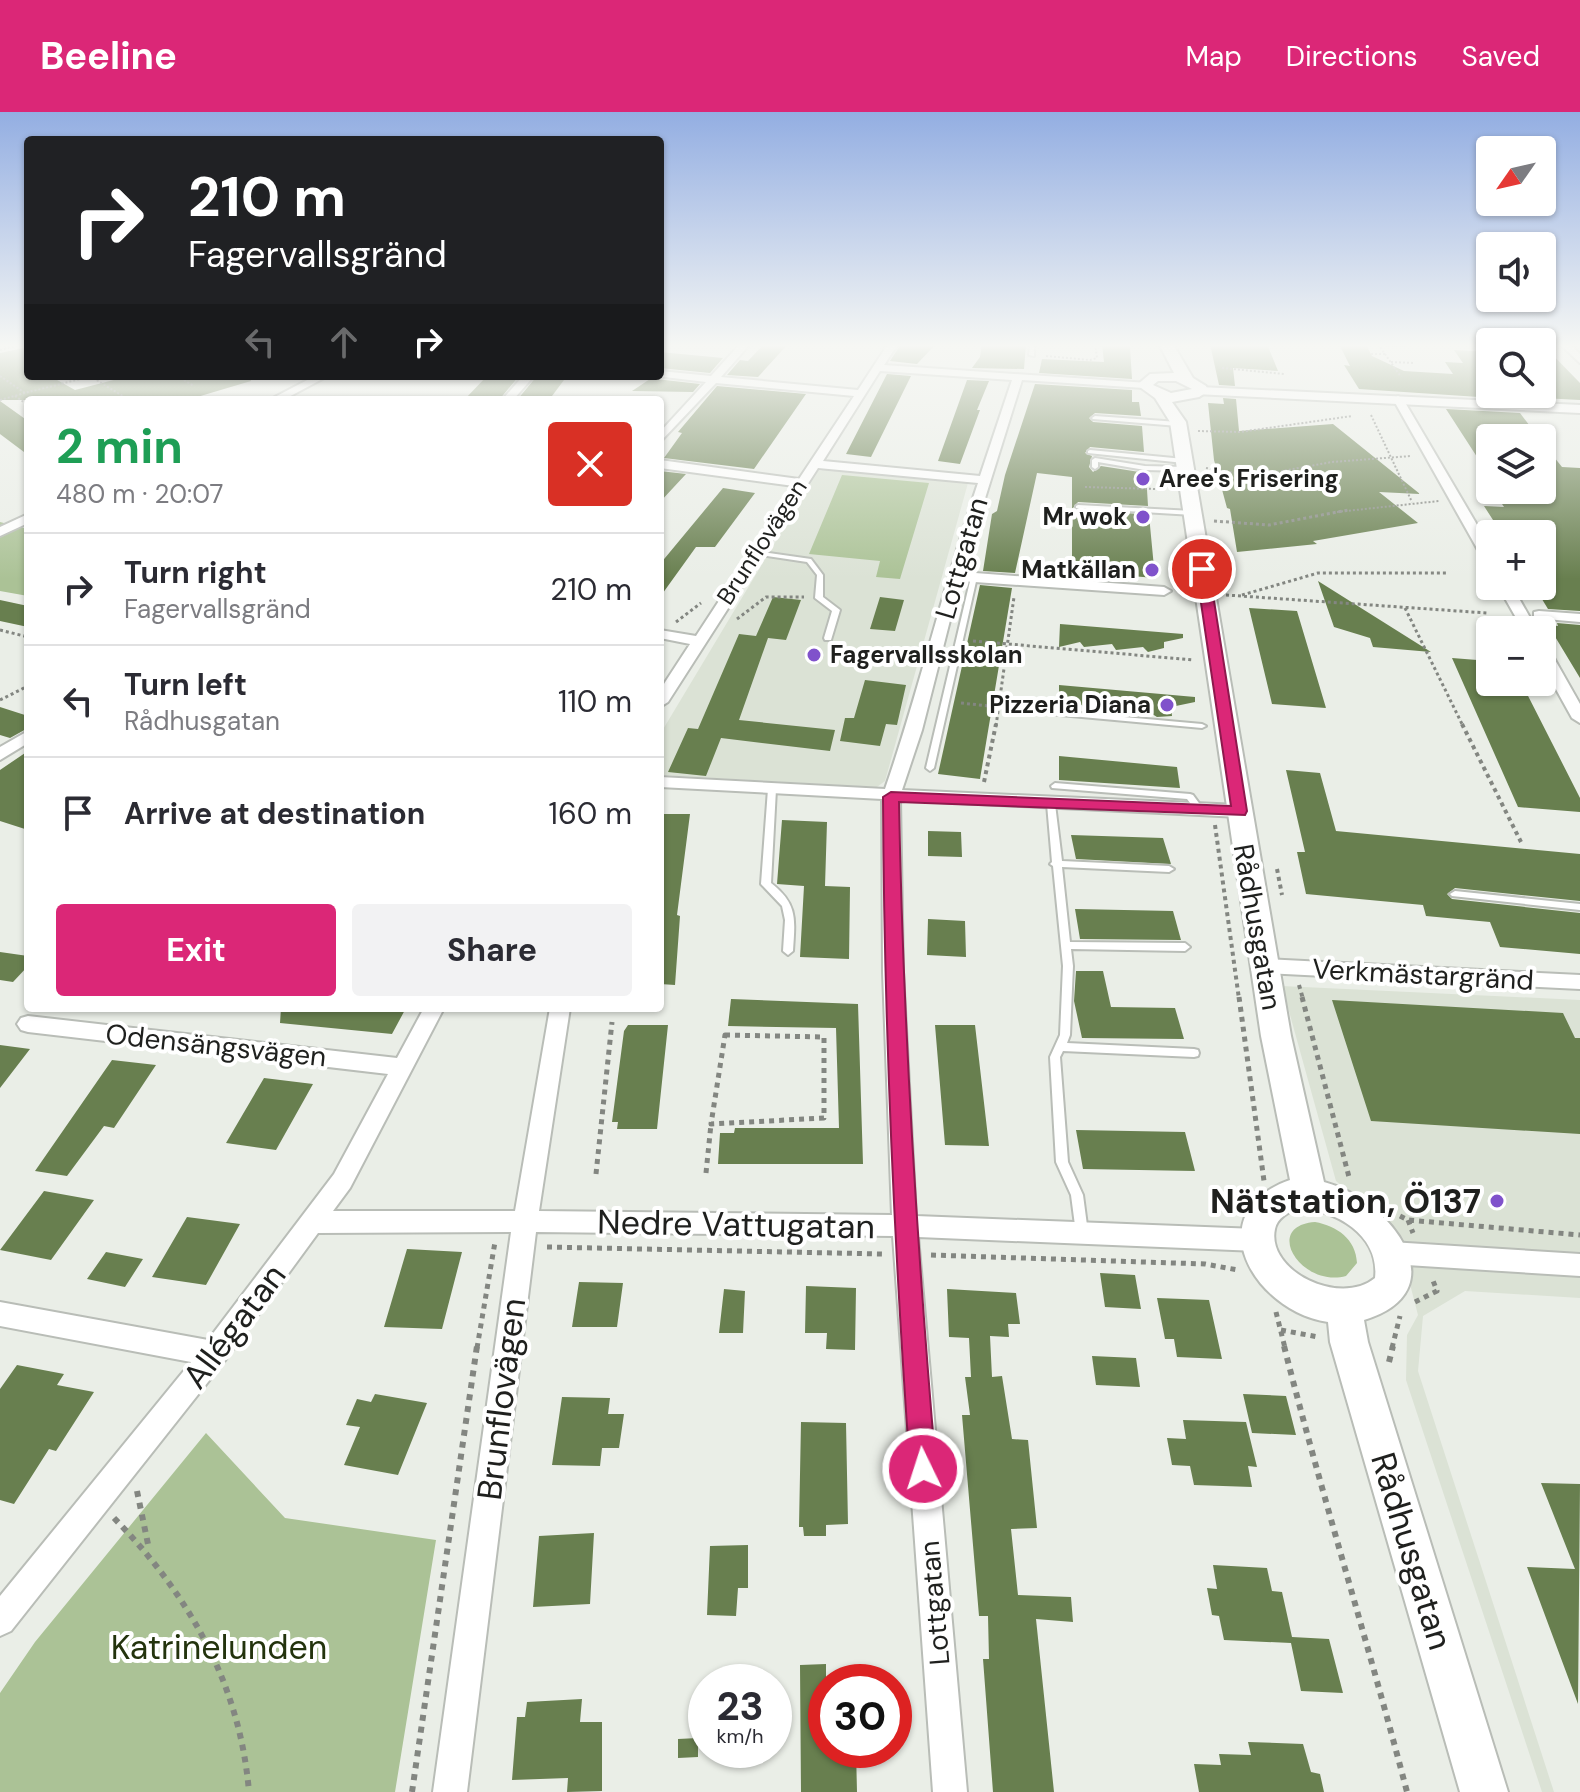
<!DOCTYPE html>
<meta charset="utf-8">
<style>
:root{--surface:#fff;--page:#f2f2f3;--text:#2b2b33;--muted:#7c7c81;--line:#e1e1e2;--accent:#db2777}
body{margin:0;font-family:"DM Sans",sans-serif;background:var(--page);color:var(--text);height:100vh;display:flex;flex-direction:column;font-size:30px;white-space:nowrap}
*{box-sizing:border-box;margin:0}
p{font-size:26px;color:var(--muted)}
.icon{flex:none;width:44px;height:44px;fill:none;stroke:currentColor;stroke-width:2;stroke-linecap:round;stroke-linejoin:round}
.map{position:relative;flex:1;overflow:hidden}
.side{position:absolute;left:24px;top:284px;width:640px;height:616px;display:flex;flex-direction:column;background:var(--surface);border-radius:8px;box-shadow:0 2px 6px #0004}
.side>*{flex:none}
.banner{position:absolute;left:24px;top:24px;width:640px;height:244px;border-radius:8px;box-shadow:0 2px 6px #0004;background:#202124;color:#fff;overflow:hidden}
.needle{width:52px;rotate:236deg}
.tools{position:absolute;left:1476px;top:24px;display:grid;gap:16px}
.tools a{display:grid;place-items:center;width:80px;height:80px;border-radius:8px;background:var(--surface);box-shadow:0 2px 6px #0004;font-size:40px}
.speed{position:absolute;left:688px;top:1552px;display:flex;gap:16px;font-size:40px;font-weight:700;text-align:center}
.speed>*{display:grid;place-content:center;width:104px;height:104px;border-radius:50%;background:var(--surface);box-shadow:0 2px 6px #0004;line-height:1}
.speed small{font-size:20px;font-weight:400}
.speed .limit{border:12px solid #d22;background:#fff;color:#111}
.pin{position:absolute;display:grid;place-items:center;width:68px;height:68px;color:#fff;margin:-34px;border:4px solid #fff;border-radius:50%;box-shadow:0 2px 8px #0007}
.me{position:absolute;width:88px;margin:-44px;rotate:356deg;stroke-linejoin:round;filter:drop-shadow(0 0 6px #0008)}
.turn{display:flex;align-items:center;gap:28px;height:168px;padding:0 32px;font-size:36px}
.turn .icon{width:104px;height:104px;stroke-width:2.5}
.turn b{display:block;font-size:56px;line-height:68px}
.lanes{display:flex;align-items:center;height:76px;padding:0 32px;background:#0003;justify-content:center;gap:40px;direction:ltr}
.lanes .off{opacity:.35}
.round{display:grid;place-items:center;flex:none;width:84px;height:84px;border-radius:8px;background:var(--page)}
.head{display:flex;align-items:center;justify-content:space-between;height:136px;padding:0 32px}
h1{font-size:48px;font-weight:700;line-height:60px;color:#1e9e55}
.action{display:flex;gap:16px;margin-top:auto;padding:16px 32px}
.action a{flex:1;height:92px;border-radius:8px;background:var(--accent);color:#fff;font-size:32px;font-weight:700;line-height:92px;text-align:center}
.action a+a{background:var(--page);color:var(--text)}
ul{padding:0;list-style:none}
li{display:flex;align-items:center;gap:24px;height:112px;padding:0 32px;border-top:2px solid var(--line)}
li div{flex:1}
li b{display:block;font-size:30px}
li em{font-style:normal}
header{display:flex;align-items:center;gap:48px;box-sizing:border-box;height:112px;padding:0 40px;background:var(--accent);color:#fff}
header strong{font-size:38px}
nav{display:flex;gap:44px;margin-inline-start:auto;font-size:28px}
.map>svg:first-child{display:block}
</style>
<header>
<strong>Beeline</strong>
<nav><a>Map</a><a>Directions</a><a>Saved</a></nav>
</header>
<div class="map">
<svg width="1580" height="1680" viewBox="0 0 1580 1680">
<rect width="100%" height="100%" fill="#eaeee7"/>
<!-- built -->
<path fill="#dbe2d5" d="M824,358L968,371L885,669L877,675L660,663L662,619L818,359Z
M1282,874L1580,888V1186L1465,1179L1423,1204L1418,1259L1554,1680H1542L1406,1268L1407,1223L1418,1203L1397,1122L1336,1069Z"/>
<!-- green -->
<path fill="#abc296" d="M842,363L929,371L900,467L876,465L880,449L809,442Z
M0,410L28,417V484L0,479Z
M1315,1110C1337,1114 1356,1127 1357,1151L1346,1164C1301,1176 1262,1114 1315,1110Z
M206,1321L285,1406L436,1428L395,1680H0V1581L35,1530Z"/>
<!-- building -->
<path fill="#687f4f" d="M764,232H788L758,265L727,263L740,248L748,249Z
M901,232H936L917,252L890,249Z
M982,232H1026L1024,257L972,256L980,245Z
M1102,232L1130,235L1132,267L1039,261L1042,247L1104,250Z
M1210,232H1267L1278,259L1233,256L1235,274L1219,273Z
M1339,232L1366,233L1372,244L1404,259L1453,262L1445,250L1463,251L1454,238L1490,240V282H1506L1509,287L1359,277L1344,253L1350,254Z
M1542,232L1580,271V288L1542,286Z
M28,235V264H50L75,278L129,264H250L251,269L187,288H0V241Z
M660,240L723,246L710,261L660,256Z
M887,262L911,264L871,345L846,342Z
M487,264H519L499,288H464Z
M537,264H567L549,288H517Z
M653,265L656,267L700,272L693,280L632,279Z
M967,268L989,269L977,298H980L960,352L938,349Z
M1035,272L1132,278V290H1139L1141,304L1095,301L1089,306L1093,310L1142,314L1144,340L1090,335L1085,341L1092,344L1089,355L1093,360L1101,354L1146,361L1148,394L1078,390L1073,396L1149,403L1155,466L1072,459V365L1037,361L1015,461L983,459L992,402L997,399L1005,363Z
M717,274L806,282L754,357L664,346L682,321L678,320Z
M1223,286L1236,287L1239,319L1333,312L1420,382L1379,380L1418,411L1313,429L1317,432L1237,440L1230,397L1227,396L1214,348L1208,291L1224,292Z
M0,289L28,309V343L0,322Z
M1446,297L1520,301L1539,326H1490V365Z
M1542,330L1562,355L1580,356V499L1548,497L1534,474H1542V422H1502L1484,394L1504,395L1493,378H1542Z
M660,359L686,362L660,390Z
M723,376L755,381L715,435H696L660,485V452Z
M1318,469L1431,540L1373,535L1370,526L1334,515Z
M980,473L1012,476L980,667L938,662Z
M773,485L801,488L786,528L768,526L739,608L835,618L830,639L721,626L706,664L668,660L688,616L698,617L739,522L756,524Z
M880,485L904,488L895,519L870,517Z
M0,488L28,494V515L0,509Z
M1249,496L1297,499L1326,596L1272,592Z
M1557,511L1580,513V566L1548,513L1558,514Z
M1060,512L1183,522V526L1164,530V536L1148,540L1143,535L1116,538L1112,532L1084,535L1080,530L1059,535Z
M1452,546L1490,549V570H1521L1580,686V700L1518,695Z
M865,568L906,573L897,613L886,612L880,634L840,629L845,606H854Z
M1059,573L1195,585V590L1171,595L1172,604L1157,605L1149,600L1119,602L1115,596L1100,600L1085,598L1082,593L1064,597L1059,590Z
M0,595L28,604V616L10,626L0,623Z
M28,639V718L0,709V658Z
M1059,644L1177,655L1180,676L1059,668Z
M1286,658L1320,661L1336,719L1580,742V789L1455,776L1447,782L1452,787L1580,801V842L1500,835L1490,810L1426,804L1423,793L1306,782L1297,740H1305Z
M660,702H690L677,803L680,804L675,873L660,872Z
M782,708L827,710L825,774L850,775L849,847L800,845L804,774L777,772Z
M928,719L961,720L962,745L928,744Z
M1071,723L1163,726L1171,752L1076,747Z
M1075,797L1173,799L1181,828L1080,827Z
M928,807L965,809L966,845L927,843Z
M0,840L28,844V854L13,870L0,868Z
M1076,859H1103L1111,895L1175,896L1184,927L1082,926L1074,889Z
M731,887L858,892L863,1052H718L720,1021H734L735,1016H839L836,916L728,914Z
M1332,888L1563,901L1575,926H1580V1022L1371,1009Z
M281,896H406L392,922L280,911Z
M628,913H668L657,1017H617L618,1010H612L624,919Z
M935,913H975L989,1034L945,1033Z
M0,933L30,937L0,976Z
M112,948L156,953L114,1016L104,1014L67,1064L35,1059Z
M264,966L313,972L276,1038L226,1031Z
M1076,1018L1185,1020L1195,1059L1083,1057Z
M44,1079L94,1088L51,1148L0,1138Z
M187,1105L240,1112L206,1173L152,1165Z
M407,1137L462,1140L442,1217L384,1215Z
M106,1140L143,1147L125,1175L87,1167Z
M1100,1161L1135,1163L1141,1197L1105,1195Z
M579,1170L623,1171L617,1215H572Z
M806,1174L856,1176L855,1238L826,1237L827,1221H805Z
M724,1177L745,1179L743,1221H719Z
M947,1177L1016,1181L1020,1212H1008L1009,1225L990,1224L992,1265L1002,1264L1012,1327L1028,1328L1037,1416L1011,1417L1018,1483L1071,1485L1073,1510L1036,1507L1054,1680H993L983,1547H989L988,1504H979L962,1303H970L965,1265H971L969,1226L949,1225Z
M1157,1186L1209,1188L1222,1247L1177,1245L1174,1227H1165Z
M1092,1244L1136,1246L1140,1275L1096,1273Z
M17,1253L64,1262L57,1273L94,1280L56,1339L49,1337L14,1392L0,1388V1277Z
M375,1282L427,1291L398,1363L344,1353L360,1315L346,1313L357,1287L371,1290Z
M1243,1282L1286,1284L1296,1323L1252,1321Z
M562,1285L610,1286L608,1302H624L619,1336H602L600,1354L552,1353Z
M1183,1308L1246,1310L1257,1355L1248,1354L1252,1375L1194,1373L1190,1354L1172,1353L1167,1326L1186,1327Z
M801,1310L846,1311L848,1412L826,1413V1424H804L803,1415H799Z
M1541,1371L1580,1372L1578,1592L1527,1455L1575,1457Z
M594,1421L590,1492L533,1495L539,1424Z
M748,1433V1476H738L736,1504L707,1503L710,1434Z
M1213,1453L1267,1456L1272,1479L1282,1480L1292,1525L1329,1527L1343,1581L1301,1579L1291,1531L1224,1528L1219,1504L1212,1503L1207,1476L1217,1477Z
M826,1552V1638H856L857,1680H801L800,1553Z
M582,1587L580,1610H602V1679L567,1680L568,1666L512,1668L517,1605H525L527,1590Z
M698,1626V1645L678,1646V1627Z
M1248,1630L1303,1632L1311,1660L1320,1662L1324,1680H1199L1194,1652L1221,1653L1219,1642L1251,1643Z"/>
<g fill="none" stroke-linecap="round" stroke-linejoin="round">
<defs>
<path id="service" d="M1030,232H1034V244L1029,243Z
M1095,304L1178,310L1181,312L1178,314L1093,307L1092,306Z
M1090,338L1184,347L1187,349L1184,351L1088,341V339Z
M1095,346L1145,354L1186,355L1189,357L1186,359L1145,358L1098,350V355L1095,357L1092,355V348Z
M1078,393L1193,399L1196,401L1193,403L1076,396V394Z
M755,439L811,447L823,463V485L840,498L831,528H825L824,526L832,499L815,486L817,463L807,450L753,442V440Z
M974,463L977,465L934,656L930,659L926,656L971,465Z
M1046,598L1202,612L1206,614L1202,616L1049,602L1045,600Z
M1055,671L1190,682L1193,683L1204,698L1203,700H1197L1187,687L1052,676L1051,674Z
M772,674L776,677L771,771C798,792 795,807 793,839L788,843L783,839L785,808L782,794L761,772L768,677Z
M1051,689L1055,692L1062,749L1169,754L1174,757L1169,760L1062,755L1070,830L1185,831L1190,835L1185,839L1071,837L1073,854L1070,923L1067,931L1194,937L1198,938L1199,941L1198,944L1194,945L1063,939L1060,945L1068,1050L1083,1083L1088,1121L1086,1125L1082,1126L1078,1125L1076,1121L1071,1083L1056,1050L1050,945L1060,923L1063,854L1053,754L1050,752L1052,750L1047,692Z
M1455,779L1580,792V798L1452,784L1450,782Z"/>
<path id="minor" d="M740,232H750L721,265L858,278L888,232H898L884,253L1148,271L1149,273L1144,276L1022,268L962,460L1164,475L1171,479L1164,483L960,469L922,618L902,678L1239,693L1248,699L1239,705L900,688L903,860L916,1104L1257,1117L1266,1120L1269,1128L1266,1136L1257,1139L918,1125L967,1680H933L893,1124L536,1120L467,1680H433L511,1120L318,1121L223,1251L11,1519L0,1524V1484L191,1250L0,1214V1190L208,1228L334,1062L388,962L28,920L21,918L17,912L21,906L28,904L397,946L424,896H444L350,1076L333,1099H515L550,896H570L539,1099L892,1103L883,860L882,687L660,675V665L885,677C920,576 944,472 978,371L818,356L668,590L660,595V578L690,532L660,526V518L696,524L794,374L660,356V348L799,367L854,284L716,271L660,330V320L706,270L656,264H660V259L711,264ZM880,259L1012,268L980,364L823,349Z
M1560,232H1570L1580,242V251Z
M315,264H328L283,288H269Z
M523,264H534L513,288H502Z
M1398,284L1403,287L1490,435V451L1483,447L1393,287Z
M28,402V411L0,424V415Z
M1498,474H1512L1537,518H1523Z
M1539,499L1580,502V510L1534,506V500Z
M1542,534L1550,539L1580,592V611L1572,606L1542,552Z
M28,619V631L0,648V635Z
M1266,847L1580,863V877L1266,861L1256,854Z
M1391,1130L1580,1142V1164L1391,1152L1382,1149L1379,1141L1382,1133Z"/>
<path id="tertiary" d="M1200,275L1580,293V301L1195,282V276Z"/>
<path id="secondary" d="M1159,232H1173L1193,266L1206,274L1208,279L1199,285L1172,290L1186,310L1291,924L1324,1070C1391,1088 1460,1179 1364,1208L1368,1230L1508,1680H1460L1330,1230L1328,1210C1255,1200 1196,1101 1290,1068L1261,924L1170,310L1155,286L1137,273L1150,262L1174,261ZM1158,269H1176L1192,277L1171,281L1153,273ZM1297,1096C1335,1097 1380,1123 1375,1166C1340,1195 1266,1159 1275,1117C1277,1106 1288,1101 1297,1096Z"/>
</defs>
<!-- service casing -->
<use href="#service" stroke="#b9bdb7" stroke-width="4"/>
<!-- minor casing -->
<use href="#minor" stroke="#b9bdb7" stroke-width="4"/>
<!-- tertiary casing -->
<use href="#tertiary" stroke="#b9bdb7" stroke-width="4"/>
<!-- secondary casing -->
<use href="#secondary" stroke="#b9bdb7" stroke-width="4"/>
<!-- path-far4 -->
<path stroke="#838681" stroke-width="2" stroke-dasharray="2 2" stroke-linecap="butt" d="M1378,232L1401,265
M1379,233L1405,234
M0,238L23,232
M1371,242H1385
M1046,244L1090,248L1097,246L1095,232
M1391,250L1415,251
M1222,256L1284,262
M0,264L25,281L92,264
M90,264L129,288
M177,264L194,274
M15,284L28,293
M0,288L25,281
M1371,303L1412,390
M1198,319L1240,320L1352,304
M1206,356L1254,364L1332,350L1411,344
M1085,375L1156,377
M1337,400L1439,389"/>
<!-- path-far3 -->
<path stroke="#838681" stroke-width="3" stroke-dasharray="3 3" stroke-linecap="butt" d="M1214,409L1269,413L1348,398
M1226,483L1487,501
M1242,483L1318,461H1447
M1405,496L1463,614
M737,507L766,485H804
M676,510L701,491
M0,518L28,525
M973,529L1194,548
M0,588L28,574
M961,591L1035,599
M996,614L1014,485"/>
<!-- path-far2 -->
<path stroke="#838681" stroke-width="4" stroke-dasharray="4 4" stroke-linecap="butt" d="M1462,612L1521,730
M984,670L996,612
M1215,713L1239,887
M1277,757L1282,783
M1299,873L1303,887"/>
<!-- path-far1 -->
<path stroke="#838681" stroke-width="5" stroke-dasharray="5 5" stroke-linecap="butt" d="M1239,885L1264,1069
M1302,885L1349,1065
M725,923L824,925V1006L711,1012Z
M706,1061L711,1012
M596,1062L612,910
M1233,1103L1232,1086L1248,1079
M1400,1104L1408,1108L1580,1123
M1408,1108L1413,1121
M547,1135L882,1142
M931,1143L1205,1152L1238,1158
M1415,1190L1437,1179L1432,1166
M1276,1200L1285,1236
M1281,1218L1318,1225
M477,1236L495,1130
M1392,1236L1400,1204"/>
<!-- path -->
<path stroke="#838681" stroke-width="6" stroke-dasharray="6 6" stroke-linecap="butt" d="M1284,1234C1322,1384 1368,1530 1407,1680
M1389,1250L1393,1234
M137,1379L149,1437
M114,1406C189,1483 240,1572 249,1680
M412,1680L477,1234"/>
<!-- service -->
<use href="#service" fill="#fff" fill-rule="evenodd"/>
<!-- minor -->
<use href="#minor" fill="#fff" fill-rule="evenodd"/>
<!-- tertiary -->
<use href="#tertiary" fill="#fff" fill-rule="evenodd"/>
<!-- secondary -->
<use href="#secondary" fill="#fff" fill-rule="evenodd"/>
</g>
<!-- sky -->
<linearGradient id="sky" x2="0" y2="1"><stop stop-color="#93aee2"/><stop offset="0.5" stop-color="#f6f7f4"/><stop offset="1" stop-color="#f6f7f4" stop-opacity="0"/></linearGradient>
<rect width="1580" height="467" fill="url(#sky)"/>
<!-- route -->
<path fill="#db2777" stroke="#8e194d" stroke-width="2" d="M1202,453L1209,457L1247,699L1245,703L899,690C903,913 917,1135 936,1357L932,1367L923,1370L914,1367L910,1357C894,1133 884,910 883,685L891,680L1231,694L1196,457Z"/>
<!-- markers -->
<g fill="#8052cb" stroke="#fff" stroke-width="3">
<circle cx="1143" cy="367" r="8"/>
<circle cx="1143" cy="405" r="8"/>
<circle cx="1152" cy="458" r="8"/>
<circle cx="814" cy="543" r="8"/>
<circle cx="1167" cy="593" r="8"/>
<circle cx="1497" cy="1089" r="8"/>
</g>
<g text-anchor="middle" stroke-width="8" stroke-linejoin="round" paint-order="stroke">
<!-- far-poi labels -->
<g font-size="24" font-weight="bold" fill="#1f201e" stroke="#fff" text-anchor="end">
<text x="1159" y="375" text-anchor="start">Aree's Frisering</text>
<text x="1127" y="413">Mr wok</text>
<text x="1136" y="466">Matkällan</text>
<text x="830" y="551" text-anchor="start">Fagervallsskolan</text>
<text x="1151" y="601">Pizzeria Diana</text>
</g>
<!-- far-street labels -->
<g font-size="24" fill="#1f201e" stroke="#fff">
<text transform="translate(762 430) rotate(-57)" y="8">Brunflovägen</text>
</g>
<!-- street labels -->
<g font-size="28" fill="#1f201e" stroke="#fff">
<text transform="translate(961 446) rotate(-74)" y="10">Lottgatan</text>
<text transform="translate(1258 815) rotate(80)" y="10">Rådhusgatan</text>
<text transform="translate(1423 862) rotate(3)" y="10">Verkmästargränd</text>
<text transform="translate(216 933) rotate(6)" y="10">Odensängsvägen</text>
<text transform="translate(934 1491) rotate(-95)" y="10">Lottgatan</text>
</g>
<!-- near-poi labels -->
<g font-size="34" font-weight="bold" fill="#1f201e" stroke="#fff" text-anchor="end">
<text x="1481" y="1101">Nätstation, Ö137</text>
</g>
<!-- near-street labels -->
<g font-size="34" fill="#1f201e" stroke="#fff">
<text transform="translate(736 1112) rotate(1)" y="12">Nedre Vattugatan</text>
<text transform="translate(234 1214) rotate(-53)" y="12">Allégatan</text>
<text transform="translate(501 1287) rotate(-83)" y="12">Brunflovägen</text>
<text transform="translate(1412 1439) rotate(73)" y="12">Rådhusgatan</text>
</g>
<!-- near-park labels -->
<g font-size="34" fill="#23330d" stroke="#fff">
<text x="219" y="1547">Katrinelunden</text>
</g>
</g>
</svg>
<div class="tools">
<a><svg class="needle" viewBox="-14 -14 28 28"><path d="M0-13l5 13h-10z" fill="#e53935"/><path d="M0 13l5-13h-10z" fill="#7c7c81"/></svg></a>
<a><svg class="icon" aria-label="sound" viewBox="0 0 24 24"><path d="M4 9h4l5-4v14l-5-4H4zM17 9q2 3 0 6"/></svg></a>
<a><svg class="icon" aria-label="search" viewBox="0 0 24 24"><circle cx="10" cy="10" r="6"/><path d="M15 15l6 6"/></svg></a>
<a><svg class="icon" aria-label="layers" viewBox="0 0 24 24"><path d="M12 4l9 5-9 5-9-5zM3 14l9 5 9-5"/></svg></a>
<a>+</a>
<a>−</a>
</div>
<div class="speed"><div>23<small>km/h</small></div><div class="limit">30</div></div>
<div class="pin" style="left:1202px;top:457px;background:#d93025"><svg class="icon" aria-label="arrive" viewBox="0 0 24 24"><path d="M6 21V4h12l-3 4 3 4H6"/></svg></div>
<svg class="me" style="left:923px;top:1357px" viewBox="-20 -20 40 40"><circle r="17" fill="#db2777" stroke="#fff" stroke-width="3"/><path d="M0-11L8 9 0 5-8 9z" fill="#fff"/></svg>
<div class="banner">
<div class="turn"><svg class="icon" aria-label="right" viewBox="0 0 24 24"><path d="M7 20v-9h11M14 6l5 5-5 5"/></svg><div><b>210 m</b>Fagervallsgränd</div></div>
<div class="lanes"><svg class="icon off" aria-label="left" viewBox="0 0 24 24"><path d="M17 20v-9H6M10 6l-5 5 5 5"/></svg><svg class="icon off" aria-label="ahead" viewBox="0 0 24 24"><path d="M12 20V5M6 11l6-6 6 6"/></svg><svg class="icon" aria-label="right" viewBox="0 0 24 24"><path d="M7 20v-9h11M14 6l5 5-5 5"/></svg></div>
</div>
<section class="side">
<div class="head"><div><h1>2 min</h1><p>480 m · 20:07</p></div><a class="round" style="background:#d93025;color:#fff"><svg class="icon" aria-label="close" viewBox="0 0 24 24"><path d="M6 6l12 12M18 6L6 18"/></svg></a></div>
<ul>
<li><svg class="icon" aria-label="right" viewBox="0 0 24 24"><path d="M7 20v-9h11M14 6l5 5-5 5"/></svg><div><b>Turn right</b><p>Fagervallsgränd</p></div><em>210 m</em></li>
<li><svg class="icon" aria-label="left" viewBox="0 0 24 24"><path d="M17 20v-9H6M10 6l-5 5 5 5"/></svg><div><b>Turn left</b><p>Rådhusgatan</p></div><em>110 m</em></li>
<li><svg class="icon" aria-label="arrive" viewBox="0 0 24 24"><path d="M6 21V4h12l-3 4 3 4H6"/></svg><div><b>Arrive at destination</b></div><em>160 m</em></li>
</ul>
<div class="action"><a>Exit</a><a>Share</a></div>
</section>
</div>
